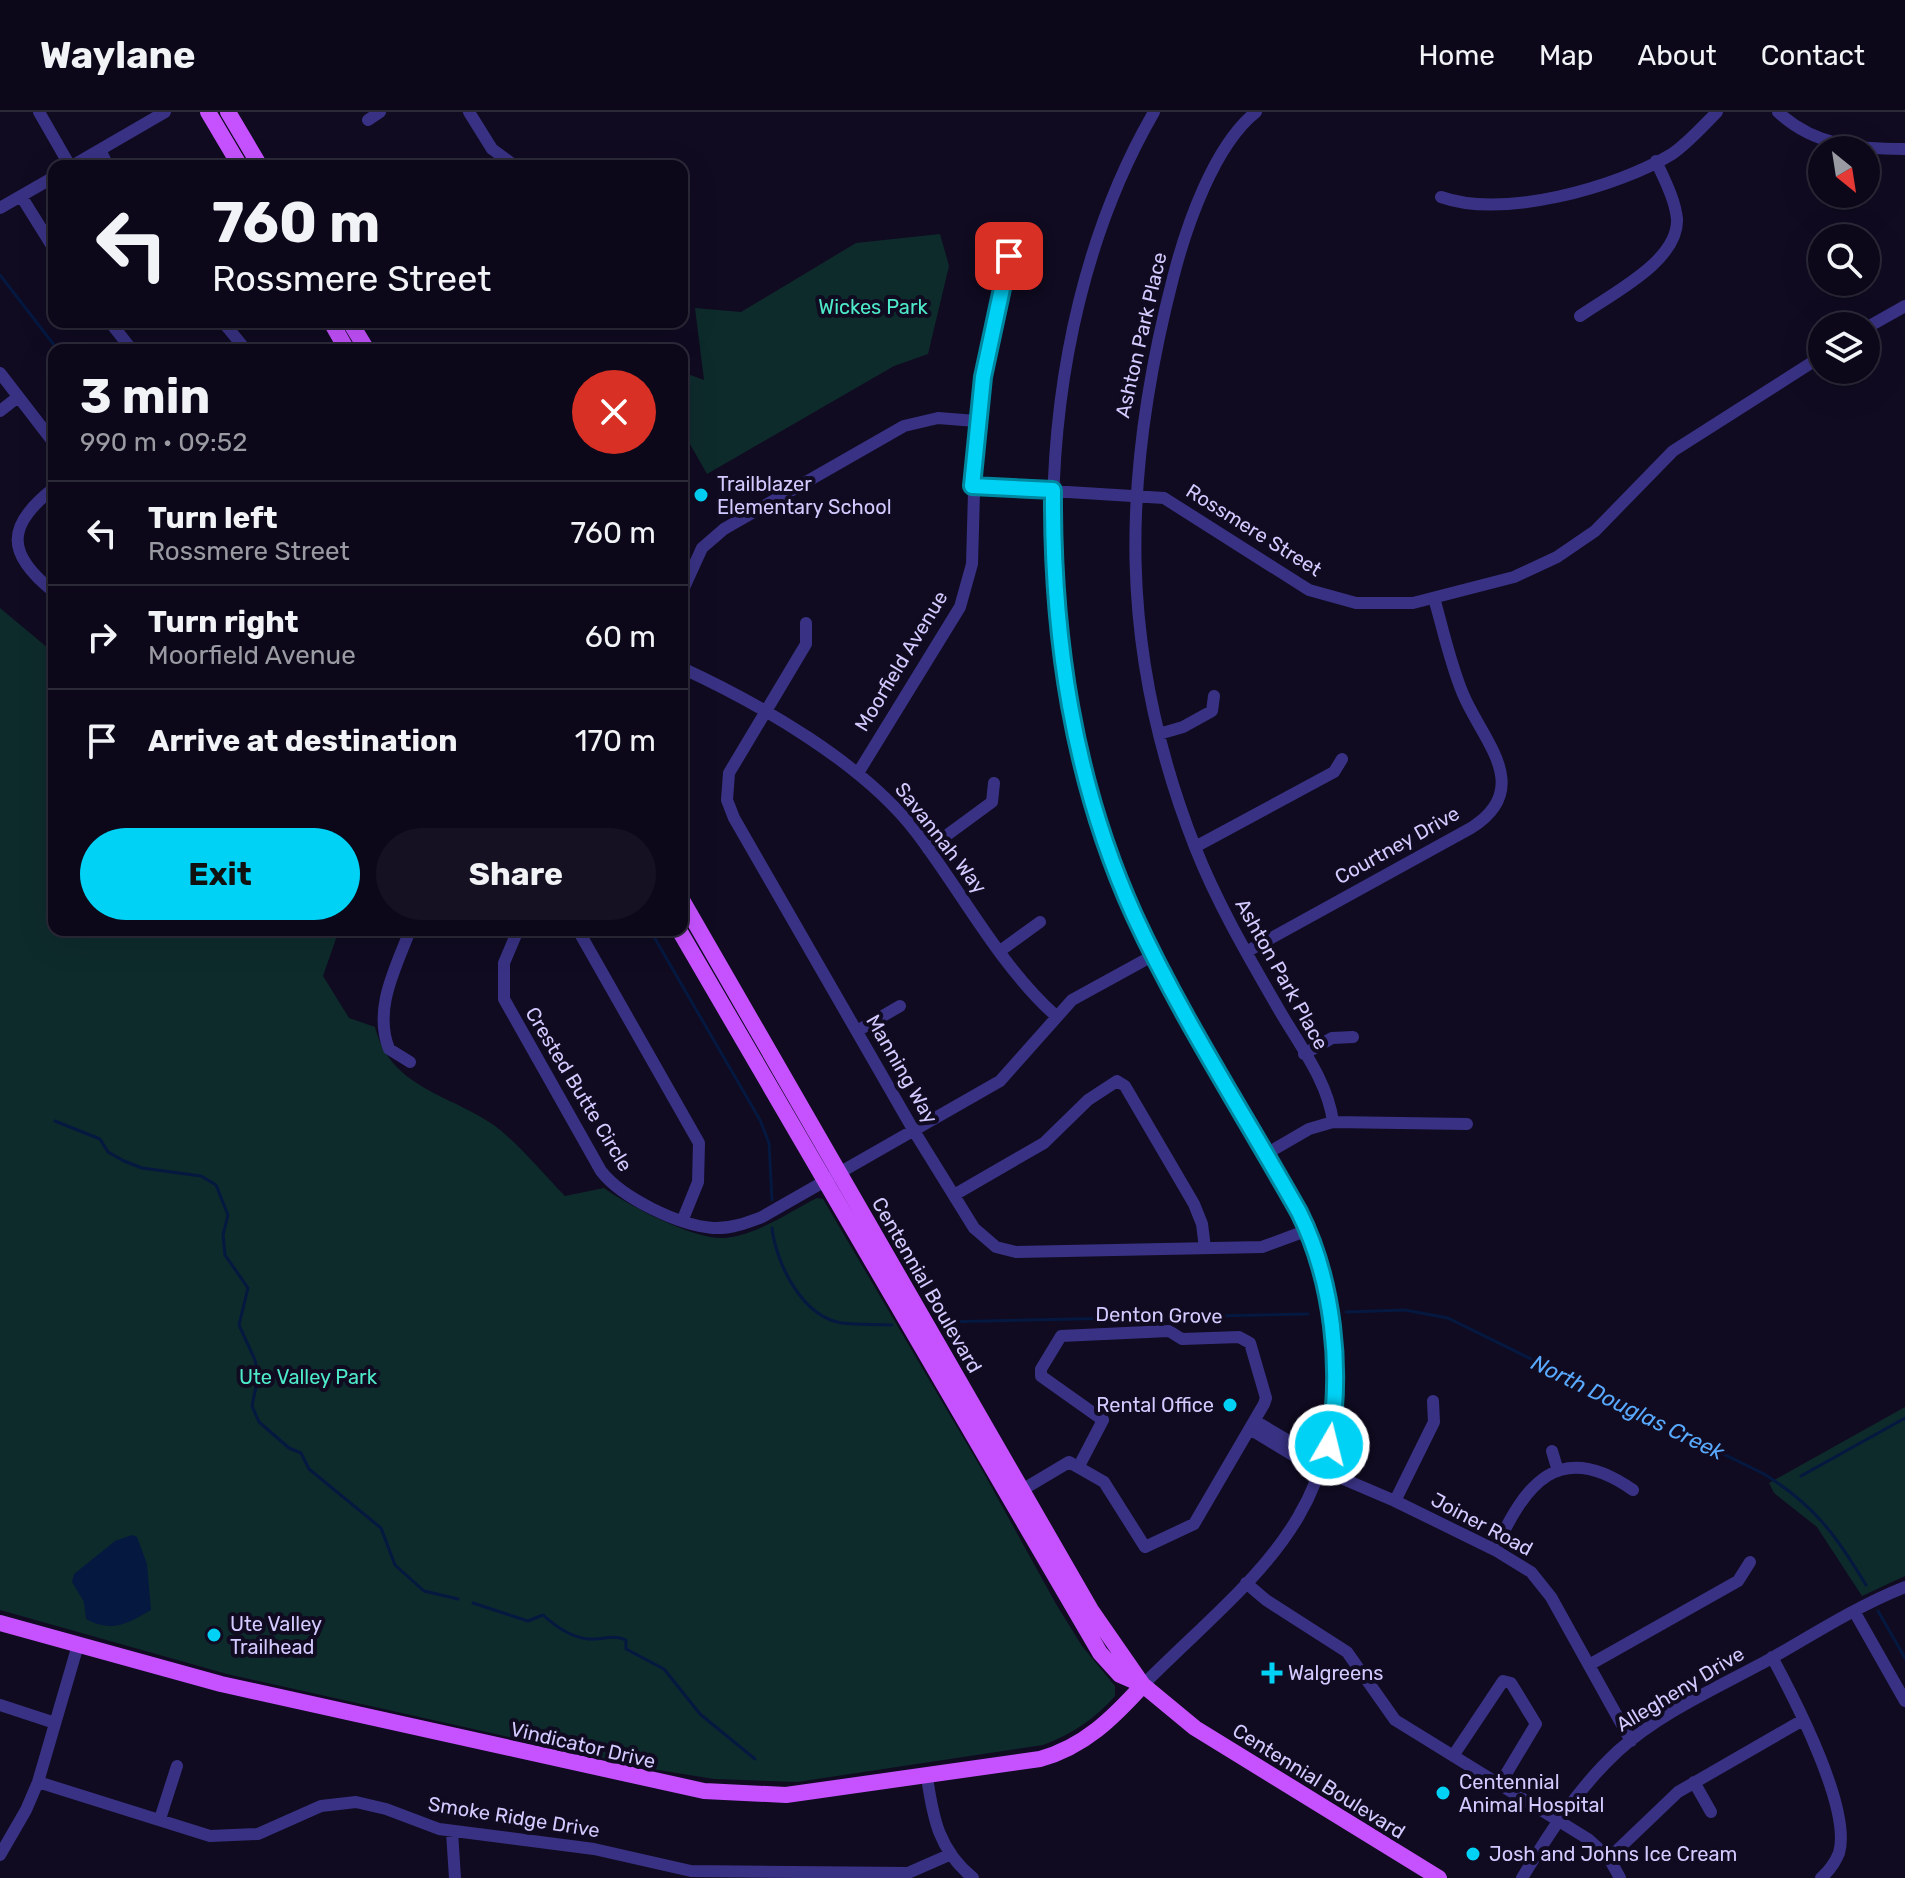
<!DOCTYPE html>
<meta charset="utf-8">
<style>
:root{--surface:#0c0819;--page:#151122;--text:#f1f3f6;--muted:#9a9aa2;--line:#2c2938;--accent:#00d2f6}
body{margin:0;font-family:Rubik,sans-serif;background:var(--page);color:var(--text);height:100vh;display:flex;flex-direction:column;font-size:30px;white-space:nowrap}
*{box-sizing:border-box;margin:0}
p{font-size:26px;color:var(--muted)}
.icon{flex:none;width:44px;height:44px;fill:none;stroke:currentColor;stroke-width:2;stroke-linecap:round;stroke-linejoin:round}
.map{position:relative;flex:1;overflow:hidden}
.sheet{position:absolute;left:48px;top:232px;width:640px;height:592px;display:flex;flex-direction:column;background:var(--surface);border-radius:16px;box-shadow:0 8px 32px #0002,0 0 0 2px var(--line)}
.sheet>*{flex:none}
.top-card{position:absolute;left:48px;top:48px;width:640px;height:168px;border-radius:16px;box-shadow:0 8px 32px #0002,0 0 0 2px var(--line);background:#0c0819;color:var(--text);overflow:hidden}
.needle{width:52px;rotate:150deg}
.buttons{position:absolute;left:1808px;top:24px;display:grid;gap:16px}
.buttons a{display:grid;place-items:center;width:72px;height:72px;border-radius:50%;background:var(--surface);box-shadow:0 8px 32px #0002,0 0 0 2px var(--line);font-size:40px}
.pin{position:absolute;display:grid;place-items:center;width:68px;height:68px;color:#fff;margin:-34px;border-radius:16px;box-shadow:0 4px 12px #0006}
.me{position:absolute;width:88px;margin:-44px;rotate:8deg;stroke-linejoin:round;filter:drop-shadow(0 0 6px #0008)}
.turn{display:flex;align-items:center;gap:28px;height:168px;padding:0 32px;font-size:36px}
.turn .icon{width:104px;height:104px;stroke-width:2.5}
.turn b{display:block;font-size:56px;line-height:68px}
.round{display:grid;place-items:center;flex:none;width:84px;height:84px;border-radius:42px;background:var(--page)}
.headline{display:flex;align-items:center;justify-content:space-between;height:136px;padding:0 32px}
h1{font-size:48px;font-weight:700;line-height:60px}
.primary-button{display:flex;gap:16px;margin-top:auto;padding:16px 32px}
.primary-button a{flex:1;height:92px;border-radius:48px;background:var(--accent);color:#111;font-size:32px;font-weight:700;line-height:92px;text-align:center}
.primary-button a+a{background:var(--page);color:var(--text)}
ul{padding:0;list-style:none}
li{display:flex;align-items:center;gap:24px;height:104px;padding:0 32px;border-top:2px solid var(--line)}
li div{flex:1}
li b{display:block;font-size:30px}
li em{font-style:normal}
header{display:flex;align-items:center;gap:48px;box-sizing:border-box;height:112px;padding:0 40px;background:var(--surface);border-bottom:2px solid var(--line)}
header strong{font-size:38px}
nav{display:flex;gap:44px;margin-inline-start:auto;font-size:28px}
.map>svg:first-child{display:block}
</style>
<header>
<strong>Waylane</strong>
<nav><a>Home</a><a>Map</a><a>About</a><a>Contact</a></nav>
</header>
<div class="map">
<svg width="1905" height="1766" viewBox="0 0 1905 1766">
<rect width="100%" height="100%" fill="#100b21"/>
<!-- green -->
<path fill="#0e2b2c" d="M940,122L949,154L928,242L894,254L707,362L682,318V260L704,268L695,196L741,200L856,131Z
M0,496L54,541V818H339L323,864L349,906L375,915C390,976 450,982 495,1014C520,1033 543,1062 565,1084L604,1076C629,1094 694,1128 725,1126C757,1123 789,1100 817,1086L823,1087L981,1356L1056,1492L1082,1534L1115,1574V1584C1095,1607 1072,1622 1043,1633L797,1670L714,1667L652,1657L227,1562L0,1498Z
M1905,1295V1464L1862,1484L1817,1415L1774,1381L1769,1371Z"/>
<!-- water -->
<path fill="#051840" d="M132,1423L137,1425L147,1452L151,1498C127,1512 112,1521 86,1507L84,1490L72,1470L74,1462L115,1429Z"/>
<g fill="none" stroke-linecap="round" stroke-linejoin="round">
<!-- stream -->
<path stroke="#051840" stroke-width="3" d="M0,163L58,238
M650,818L760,1008L769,1031L772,1088
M55,1009L100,1027L108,1040L124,1049L142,1056L201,1064L216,1073L228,1103L223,1123L225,1143L248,1176L239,1213L255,1248L258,1265L252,1294L259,1310L289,1336L301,1341L309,1357L381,1416L395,1453L424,1479L458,1487
M772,1116C776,1151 802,1205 842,1211C858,1213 876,1212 892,1213
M1346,1200L1405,1198L1448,1206L1764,1362C1814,1393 1836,1423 1866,1473
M941,1210L1308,1202
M1801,1364L1905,1306
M473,1491L528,1509L543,1503C555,1514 570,1525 588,1527C602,1528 613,1522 626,1528V1537L664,1557L700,1602L755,1647
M1878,1499L1905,1546"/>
<!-- minor -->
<path stroke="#393284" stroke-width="12" d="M39,0L70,54
M469,0L492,37L515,54
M1256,0C1214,33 1186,115 1173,166C1121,367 1118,539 1195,735C1217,791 1248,844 1278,896C1298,931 1328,969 1333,1010
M1778,0C1814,34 1858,37 1905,37
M368,8L380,0
M100,38L108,54
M72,54L165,0
M21,84L54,137
M1441,85C1503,107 1616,76 1672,42C1688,31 1703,14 1717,0
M0,96L54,65
M1580,204C1611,182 1679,149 1677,107C1675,87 1664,67 1656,49
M110,210L132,238
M223,210L246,238
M1866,216L1905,194
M0,261L54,331
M0,299L18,285
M972,374L1164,386L1309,478L1356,491H1413L1514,465L1557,445L1595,419L1673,339L1822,244
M54,376C5,414 6,442 54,480
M682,480L702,436L724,417L904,314L938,306L976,309
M806,511V532L729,661L727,688L734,706L914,1019L974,1116L996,1135L1016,1140L1262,1135L1308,1118
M682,556C760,592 863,651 916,720C962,780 999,853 1056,904
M1159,622L1183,615L1212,599L1214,584
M858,661L960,495L972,452L976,309L1009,144L1006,123
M1195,735L1334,660L1342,647
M928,737L992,690L994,671
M410,818C396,856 373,896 389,937L410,950
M518,818L504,851V887L601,1059C622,1086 678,1113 713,1116C730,1117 746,1111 762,1105L1000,969L1072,888L1154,843
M578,818L699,1031L698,1070L683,1107
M1000,839L1040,810
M1246,840L1471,716C1535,676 1482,628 1463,582C1450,551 1443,517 1434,486
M857,919L900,894
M1304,942L1332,926L1353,925
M1266,1042L1309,1017L1333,1010L1467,1012
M954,1083L1044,1031L1088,988L1117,969L1125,974L1194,1092L1202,1112L1205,1136
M1255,1309L1309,1341L1326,1345
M1250,1317L1306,1351L1395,1389L1495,1438L1531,1460L1551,1485L1631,1629
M1552,1339L1558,1359
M1022,1378L1069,1350L1104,1370L1145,1435L1194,1412L1264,1292L1266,1286L1250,1231L1239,1225L1182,1227L1169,1219L1061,1224L1041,1257V1264L1103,1308L1079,1354
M1395,1389L1434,1310L1433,1289
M1495,1438C1525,1372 1559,1326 1633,1378
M1246,1471L1266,1488L1347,1540L1395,1608L1588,1727L1609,1746L1620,1766
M1854,1499L1905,1589
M1772,1545C1794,1586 1852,1697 1839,1741C1835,1751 1829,1759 1821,1766
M1589,1553L1738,1469L1750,1450
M1143,1573C1251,1465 1346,1406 1332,1237C1329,1202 1326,1167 1315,1134C1267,1019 1187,918 1135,804C1024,565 1021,230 1154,0
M0,1593L55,1611
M1453,1644L1503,1569L1511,1571L1536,1612L1500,1672
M927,1665C933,1707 939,1738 973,1766
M38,1670L210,1724L258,1722L321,1694L356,1690L386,1697L439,1717L594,1737L691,1759L908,1761L949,1743
M1694,1670L1711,1700
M160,1707L177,1654
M452,1720L455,1766
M0,1743L26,1698L38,1670L78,1533
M1609,1746L1678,1680L1803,1608
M1522,1766C1550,1720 1578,1676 1618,1639C1661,1600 1719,1575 1770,1547C1814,1522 1857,1494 1905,1475"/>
<!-- major -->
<path stroke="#c652ff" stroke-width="16" d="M208,0L240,54
M228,0L260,54
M331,210L347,238
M350,210L367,238
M682,788L1091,1498L1143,1573
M679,818L1100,1541L1120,1563L1143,1573L1195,1616L1439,1766
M0,1511L221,1572L704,1679L786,1683L1040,1647C1084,1635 1113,1606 1143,1573"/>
</g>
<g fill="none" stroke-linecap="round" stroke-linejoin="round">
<defs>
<path id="route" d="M1009,144L983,265L972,374L1053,378C1052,525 1073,668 1134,803C1181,905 1244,1002 1299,1100C1333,1168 1343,1258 1329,1333"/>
</defs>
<!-- route casing -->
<use href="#route" stroke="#0088a0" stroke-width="20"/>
<!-- route -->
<use href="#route" stroke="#00d2f6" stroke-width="14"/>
</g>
<!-- markers -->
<g fill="#00d2f6" stroke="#100b21" stroke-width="3">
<circle cx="701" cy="383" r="8"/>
<circle cx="1230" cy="1293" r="8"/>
<circle cx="214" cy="1523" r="8"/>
<path d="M1268 1549h8v8h8v8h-8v8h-8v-8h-8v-8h8z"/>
<circle cx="1443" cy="1681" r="8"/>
<circle cx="1473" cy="1742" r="8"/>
</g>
<g text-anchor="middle" stroke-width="8" stroke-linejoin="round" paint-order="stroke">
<!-- park labels -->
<g font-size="20" fill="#4de9c9" stroke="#100b21">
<text x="873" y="202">Wickes Park</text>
<text x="308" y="1272">Ute Valley Park</text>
</g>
<!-- street labels -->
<g font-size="20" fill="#d3cbff" stroke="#100b21">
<text transform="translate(1141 223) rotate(-77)" y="7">Ashton Park Place</text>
<text transform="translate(1254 418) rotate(32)" y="7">Rossmere Street</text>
<text transform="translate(901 549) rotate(-59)" y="7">Moorfield Avenue</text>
<text transform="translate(941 726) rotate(52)" y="7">Savannah Way</text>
<text transform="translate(1397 733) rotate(-29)" y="7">Courtney Drive</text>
<text transform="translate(1282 862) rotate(61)" y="7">Ashton Park Place</text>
<text transform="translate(902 957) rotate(60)" y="7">Manning Way</text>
<text transform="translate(579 977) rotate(59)" y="7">Crested Butte Circle</text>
<text transform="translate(927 1173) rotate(60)" y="7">Centennial Boulevard</text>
<text transform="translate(1159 1203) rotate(1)" y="7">Denton Grove</text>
<text transform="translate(1482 1412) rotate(28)" y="7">Joiner Road</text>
<text transform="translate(1680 1577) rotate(-31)" y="7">Allegheny Drive</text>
<text transform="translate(583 1633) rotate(13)" y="7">Vindicator Drive</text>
<text transform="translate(1319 1669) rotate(32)" y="7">Centennial Boulevard</text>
<text transform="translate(514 1705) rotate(9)" y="7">Smoke Ridge Drive</text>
</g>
<!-- poi labels -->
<g font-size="20" fill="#d3cbff" stroke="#100b21" text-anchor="start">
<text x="717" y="379">Trailblazer<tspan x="717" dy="23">Elementary School</tspan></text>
<text x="1214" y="1300" text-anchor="end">Rental Office</text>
<text x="230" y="1519">Ute Valley<tspan x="230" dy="23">Trailhead</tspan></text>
<text x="1288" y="1568">Walgreens</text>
<text x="1459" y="1677">Centennial<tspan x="1459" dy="23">Animal Hospital</tspan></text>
<text x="1489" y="1749">Josh and Johns Ice Cream</text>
</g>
<!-- water labels -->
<g font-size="22" font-style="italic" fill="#59aaff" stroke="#100b21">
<text transform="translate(1628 1295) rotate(26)" y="8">North Douglas Creek</text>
</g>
</g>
</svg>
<div class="buttons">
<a><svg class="needle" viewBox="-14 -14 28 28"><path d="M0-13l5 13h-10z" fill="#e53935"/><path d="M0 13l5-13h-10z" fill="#9a9aa2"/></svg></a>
<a><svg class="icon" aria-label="search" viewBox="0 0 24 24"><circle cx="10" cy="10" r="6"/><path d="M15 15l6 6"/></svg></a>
<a><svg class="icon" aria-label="layers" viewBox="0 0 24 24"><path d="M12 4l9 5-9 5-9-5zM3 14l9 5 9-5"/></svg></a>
</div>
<div class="pin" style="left:1009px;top:144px;background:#d93025"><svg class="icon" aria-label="arrive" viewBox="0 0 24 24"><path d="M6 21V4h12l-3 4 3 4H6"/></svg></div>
<svg class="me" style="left:1329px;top:1333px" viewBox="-20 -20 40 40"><circle r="17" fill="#00d2f6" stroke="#fff" stroke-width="3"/><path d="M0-11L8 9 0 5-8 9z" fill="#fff"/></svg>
<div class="top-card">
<div class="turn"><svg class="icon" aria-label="left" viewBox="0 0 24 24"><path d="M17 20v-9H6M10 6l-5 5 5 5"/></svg><div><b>760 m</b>Rossmere Street</div></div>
</div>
<section class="sheet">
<div class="headline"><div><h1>3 min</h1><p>990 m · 09:52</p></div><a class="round" style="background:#d93025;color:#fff"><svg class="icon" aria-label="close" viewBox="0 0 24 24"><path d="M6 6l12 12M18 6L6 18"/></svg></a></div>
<ul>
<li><svg class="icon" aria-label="left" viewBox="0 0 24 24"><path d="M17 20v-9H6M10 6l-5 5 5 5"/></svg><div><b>Turn left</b><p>Rossmere Street</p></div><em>760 m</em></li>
<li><svg class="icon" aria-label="right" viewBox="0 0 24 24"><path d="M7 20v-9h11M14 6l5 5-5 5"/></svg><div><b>Turn right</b><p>Moorfield Avenue</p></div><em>60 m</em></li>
<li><svg class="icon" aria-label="arrive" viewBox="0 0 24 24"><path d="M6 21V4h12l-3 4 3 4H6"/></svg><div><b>Arrive at destination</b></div><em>170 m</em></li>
</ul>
<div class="primary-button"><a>Exit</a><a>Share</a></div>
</section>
</div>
